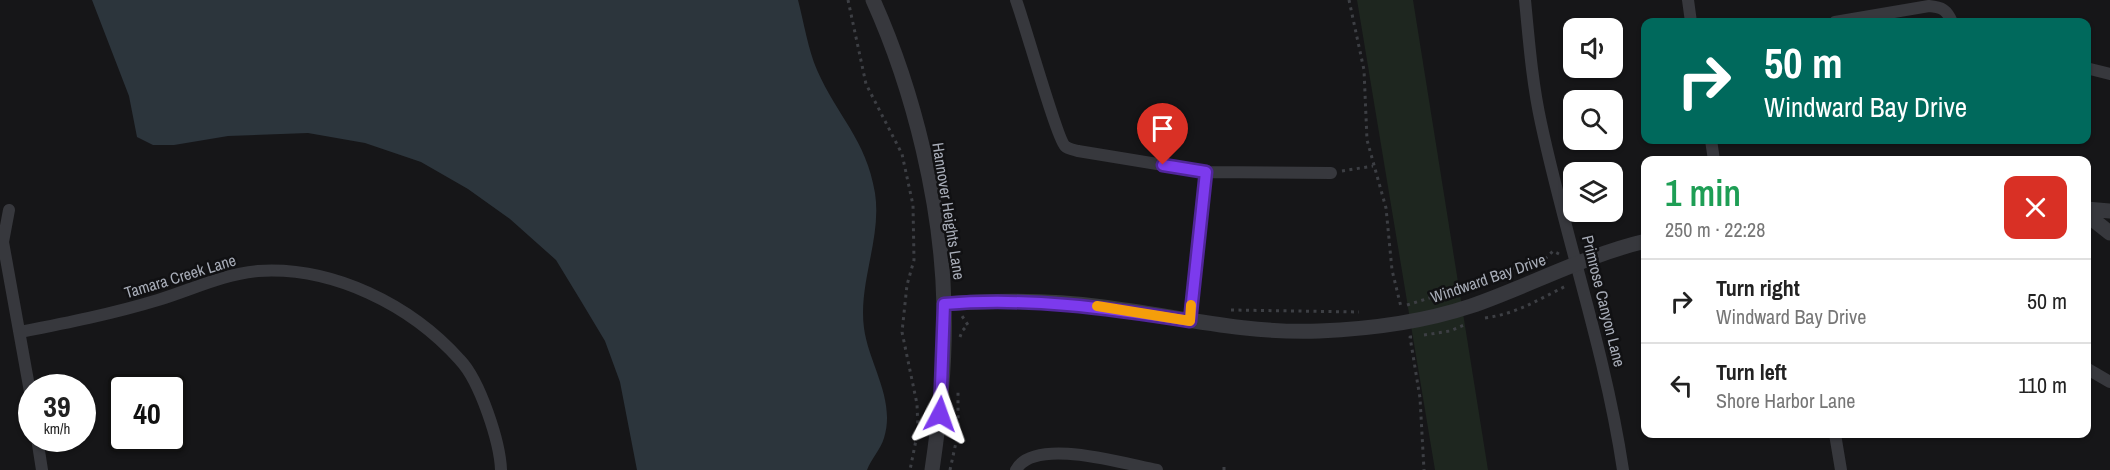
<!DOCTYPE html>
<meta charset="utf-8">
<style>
:root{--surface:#fff;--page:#f6f6f6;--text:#222;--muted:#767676;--line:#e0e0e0}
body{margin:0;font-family:"Archivo Narrow",sans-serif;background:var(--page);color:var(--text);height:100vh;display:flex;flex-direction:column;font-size:22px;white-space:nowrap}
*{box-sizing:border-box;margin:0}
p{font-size:20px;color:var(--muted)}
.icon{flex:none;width:33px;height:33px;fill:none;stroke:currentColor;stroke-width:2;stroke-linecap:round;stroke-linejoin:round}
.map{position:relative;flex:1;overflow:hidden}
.sheet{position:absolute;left:1641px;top:156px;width:450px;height:282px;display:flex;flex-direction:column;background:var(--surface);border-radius:12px;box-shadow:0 2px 4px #0004}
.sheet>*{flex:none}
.guide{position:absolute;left:1641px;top:18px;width:450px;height:126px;border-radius:12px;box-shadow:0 2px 4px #0004;background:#00695c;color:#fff;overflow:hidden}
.tools{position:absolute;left:1563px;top:18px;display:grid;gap:12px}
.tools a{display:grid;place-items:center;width:60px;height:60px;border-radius:12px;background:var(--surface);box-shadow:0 2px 4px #0004;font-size:30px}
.speed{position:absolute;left:18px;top:374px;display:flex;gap:12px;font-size:30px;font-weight:700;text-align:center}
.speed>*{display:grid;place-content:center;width:78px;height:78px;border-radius:50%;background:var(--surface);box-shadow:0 2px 4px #0004;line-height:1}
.speed small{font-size:15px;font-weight:400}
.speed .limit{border:3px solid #111;border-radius:9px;background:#fff;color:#111}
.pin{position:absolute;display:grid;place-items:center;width:51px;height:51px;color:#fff;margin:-62px -26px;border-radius:50% 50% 50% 0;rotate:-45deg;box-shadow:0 0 6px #0007}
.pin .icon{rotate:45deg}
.me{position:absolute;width:66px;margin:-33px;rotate:4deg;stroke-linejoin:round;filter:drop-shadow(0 0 4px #0008)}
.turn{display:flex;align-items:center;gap:21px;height:126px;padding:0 24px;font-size:27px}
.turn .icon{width:78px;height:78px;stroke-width:2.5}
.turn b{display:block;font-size:42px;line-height:51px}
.round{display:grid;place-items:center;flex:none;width:63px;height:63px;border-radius:12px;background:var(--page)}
.overview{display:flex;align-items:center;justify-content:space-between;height:102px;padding:0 24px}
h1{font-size:36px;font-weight:600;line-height:45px;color:#1e9e55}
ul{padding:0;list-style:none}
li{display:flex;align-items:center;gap:18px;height:84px;padding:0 24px;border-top:2px solid var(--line)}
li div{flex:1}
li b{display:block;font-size:22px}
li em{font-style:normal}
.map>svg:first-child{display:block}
</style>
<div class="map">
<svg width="2110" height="470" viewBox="0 0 2110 470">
<rect width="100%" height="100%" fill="#161618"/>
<!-- green -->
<path fill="#1e261f" d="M1357,0H1413L1488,470H1435Z"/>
<!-- water -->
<path fill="#2c353c" d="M92,0H798C804,23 808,49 817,70C837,116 866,139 875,193C882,238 858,283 864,328C869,365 896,399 884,438C881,449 871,459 867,470H637L620,382L605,341L581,301L556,260L510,219L468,189L421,162L365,143L308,133L228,136L174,145H153L137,137L129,96Z"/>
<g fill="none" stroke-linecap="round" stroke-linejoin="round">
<!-- path -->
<path stroke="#3d3f44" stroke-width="3" stroke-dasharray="3 4.5" stroke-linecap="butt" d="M848,0L866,84L902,154L913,205L914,260L907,285L902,332L917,404L918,430L910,470
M1349,0L1364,70L1367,140L1386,208L1392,270L1401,307
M1342,171L1373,166
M1545,259L1553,251L1561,255
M1493,281L1510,269L1539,262
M1407,305L1445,293L1473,288
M1231,310L1359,312
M1485,318C1519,313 1537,300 1568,285
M1424,335L1450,331L1464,325
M960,337L962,331L968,325L962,316
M1412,337H1410L1420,398L1424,470
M950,470L958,433V389
M1224,470V467"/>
<!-- minor -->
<path stroke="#37383d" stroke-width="12" d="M1016,0C1024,21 1057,139 1065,146C1068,149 1075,150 1078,151L1206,172L1331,173
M1525,0C1529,41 1532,82 1541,123C1566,240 1605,350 1623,470
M1688,0L1691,22
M1835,22L1929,6C1942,7 1947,10 1952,22
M2086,68L2110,74
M1711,140L1714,160
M9,210L3,242L32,403
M1189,321L1206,172
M20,332C66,323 112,314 158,300C191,290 223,274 258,271C333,266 411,305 460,360C480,381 500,442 501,470
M2086,368L2110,382
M1835,434L1841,470
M37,438L42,470
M1016,470C1034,436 1125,464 1157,470"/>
<!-- tertiary -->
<path stroke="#37383d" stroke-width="15" d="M873,0C914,91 942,206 944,306C946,361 940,416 932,470
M2086,209L2110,211
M2086,214L2110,233
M944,304C997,300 1051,300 1103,307C1175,316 1246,334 1319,331C1370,329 1423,322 1471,306C1529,286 1586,255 1646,241"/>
</g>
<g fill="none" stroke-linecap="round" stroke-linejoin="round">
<defs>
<path id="route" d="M940,414L944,304C1028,297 1107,308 1190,321L1206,172L1163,165"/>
</defs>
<!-- route casing -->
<use href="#route" stroke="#51269a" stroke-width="15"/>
<!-- route -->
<use href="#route" stroke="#7c3aed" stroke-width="10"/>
<!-- slow -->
<path stroke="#f59e0b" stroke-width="10" d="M1097,306L1190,321L1191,305"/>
</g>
<g text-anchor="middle" stroke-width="5" stroke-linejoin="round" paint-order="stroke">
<!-- street labels -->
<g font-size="16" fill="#a8adb8" stroke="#111113">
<text transform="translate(949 211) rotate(81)" y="6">Hannover Heights Lane</text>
<text transform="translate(180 276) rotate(-17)" y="6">Tamara Creek Lane</text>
<text transform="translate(1488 278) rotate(-19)" y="6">Windward Bay Drive</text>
<text transform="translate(1604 301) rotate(76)" y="6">Primrose Canyon Lane</text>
</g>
</g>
</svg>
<div class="tools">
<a><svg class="icon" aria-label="sound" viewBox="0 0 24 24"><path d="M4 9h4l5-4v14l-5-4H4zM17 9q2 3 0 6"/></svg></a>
<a><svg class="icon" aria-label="search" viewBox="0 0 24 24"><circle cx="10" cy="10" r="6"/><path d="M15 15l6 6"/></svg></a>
<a><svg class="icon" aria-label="layers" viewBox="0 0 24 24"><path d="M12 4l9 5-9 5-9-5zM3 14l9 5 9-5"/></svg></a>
</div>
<div class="speed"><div>39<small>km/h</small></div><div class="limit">40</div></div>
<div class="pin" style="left:1163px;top:165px;background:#d93025"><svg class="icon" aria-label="arrive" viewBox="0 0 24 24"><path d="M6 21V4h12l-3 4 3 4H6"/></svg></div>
<svg class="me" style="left:940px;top:414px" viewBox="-20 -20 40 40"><path d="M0-17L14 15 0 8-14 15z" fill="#7c3aed" stroke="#fff" stroke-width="4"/></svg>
<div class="guide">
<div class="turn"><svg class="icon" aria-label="right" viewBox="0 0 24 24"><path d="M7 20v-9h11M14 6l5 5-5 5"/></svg><div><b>50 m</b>Windward Bay Drive</div></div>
</div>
<section class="sheet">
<div class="overview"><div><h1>1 min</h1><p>250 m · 22:28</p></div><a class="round" style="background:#d93025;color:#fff"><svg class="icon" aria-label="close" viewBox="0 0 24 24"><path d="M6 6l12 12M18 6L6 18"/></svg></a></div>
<ul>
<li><svg class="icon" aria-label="right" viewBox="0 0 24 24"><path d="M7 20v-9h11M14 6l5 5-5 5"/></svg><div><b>Turn right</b><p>Windward Bay Drive</p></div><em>50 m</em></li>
<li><svg class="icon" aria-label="left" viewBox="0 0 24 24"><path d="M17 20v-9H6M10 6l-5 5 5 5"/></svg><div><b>Turn left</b><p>Shore Harbor Lane</p></div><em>110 m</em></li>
</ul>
</section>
</div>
